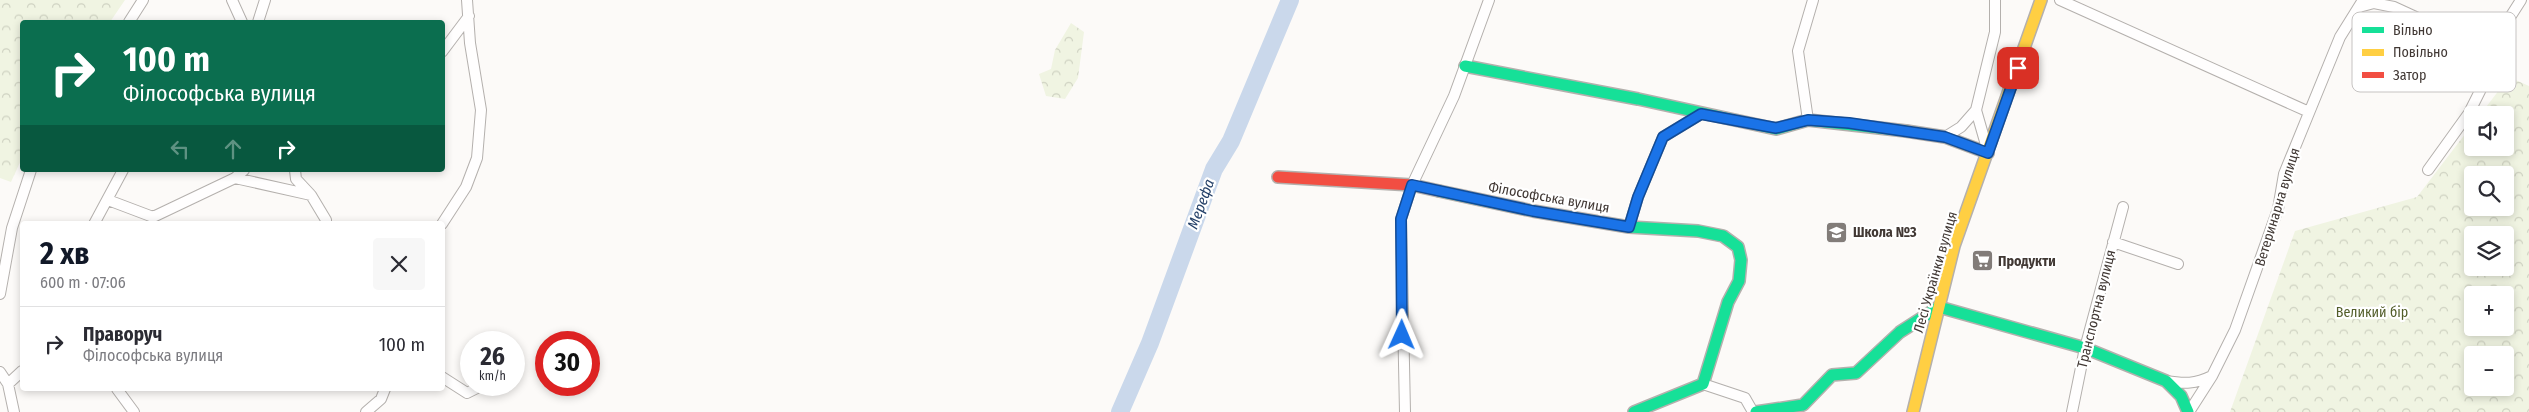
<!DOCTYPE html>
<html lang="uk">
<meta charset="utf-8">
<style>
:root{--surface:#fff;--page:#f7f7f7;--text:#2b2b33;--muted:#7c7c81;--line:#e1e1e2;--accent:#111827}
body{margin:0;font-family:"Fira Sans Condensed",sans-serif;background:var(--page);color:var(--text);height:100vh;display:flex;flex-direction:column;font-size:19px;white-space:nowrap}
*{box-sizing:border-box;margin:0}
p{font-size:16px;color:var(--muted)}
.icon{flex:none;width:28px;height:28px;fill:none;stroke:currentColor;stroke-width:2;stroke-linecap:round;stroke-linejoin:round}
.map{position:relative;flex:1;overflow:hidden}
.drawer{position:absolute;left:20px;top:221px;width:425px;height:170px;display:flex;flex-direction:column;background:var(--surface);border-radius:5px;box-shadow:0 2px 8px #0003}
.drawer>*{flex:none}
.guide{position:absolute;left:20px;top:20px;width:425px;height:152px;border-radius:5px;box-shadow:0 2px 8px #0003;background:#0b6e4f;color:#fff;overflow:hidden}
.tools{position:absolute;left:2464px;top:106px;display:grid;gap:10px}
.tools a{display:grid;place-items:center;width:50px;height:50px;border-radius:5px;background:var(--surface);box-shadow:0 2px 8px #0003;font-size:25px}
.speed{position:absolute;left:460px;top:331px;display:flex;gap:10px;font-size:25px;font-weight:700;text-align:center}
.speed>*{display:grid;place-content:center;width:65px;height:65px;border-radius:50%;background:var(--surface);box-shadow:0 2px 8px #0003;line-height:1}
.speed small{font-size:12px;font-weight:400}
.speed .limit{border:8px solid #d22;background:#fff;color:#111}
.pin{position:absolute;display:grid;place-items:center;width:42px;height:42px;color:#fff;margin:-21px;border-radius:10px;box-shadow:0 2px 8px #0006}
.me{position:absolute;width:55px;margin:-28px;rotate:1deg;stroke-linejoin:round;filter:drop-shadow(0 0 4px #0008)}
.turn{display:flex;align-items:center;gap:18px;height:105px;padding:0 20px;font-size:22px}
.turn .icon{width:65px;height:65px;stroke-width:2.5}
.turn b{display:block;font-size:35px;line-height:42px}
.lanes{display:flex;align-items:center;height:48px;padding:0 20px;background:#0003;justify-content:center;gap:25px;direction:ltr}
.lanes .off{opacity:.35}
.round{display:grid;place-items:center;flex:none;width:52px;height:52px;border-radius:5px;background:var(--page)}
.headline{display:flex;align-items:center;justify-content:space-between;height:85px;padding:0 20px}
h1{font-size:30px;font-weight:700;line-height:38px;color:var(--accent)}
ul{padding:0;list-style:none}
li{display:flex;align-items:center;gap:15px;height:75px;padding:0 20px;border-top:1px solid var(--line)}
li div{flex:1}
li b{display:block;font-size:19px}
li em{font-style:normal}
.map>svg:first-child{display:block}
</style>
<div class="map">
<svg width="2529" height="412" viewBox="0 0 2529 412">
<defs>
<pattern id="forest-crowns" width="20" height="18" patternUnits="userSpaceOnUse" patternTransform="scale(1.25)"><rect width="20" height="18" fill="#f0f4e2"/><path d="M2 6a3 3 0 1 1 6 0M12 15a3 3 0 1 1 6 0" fill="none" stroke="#cfd2c2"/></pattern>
</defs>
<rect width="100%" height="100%" fill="#fcfaf8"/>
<!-- forest -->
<path fill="url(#forest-crowns)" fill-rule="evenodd" d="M0,0H125L110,22H22V158L11,182L0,178Z
M1071,23L1084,32L1078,78L1065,99L1046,96L1039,74L1051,69L1055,50Z
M2509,77L2529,86V412H2230L2295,231L2417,197L2472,125V148H2505V115H2480ZM2472,175H2505V208H2472ZM2472,235H2505V268H2472ZM2472,295H2505V328H2472ZM2472,355H2505V388H2472Z"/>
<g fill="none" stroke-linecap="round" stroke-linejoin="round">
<!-- river -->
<path stroke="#cad8eb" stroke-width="18" d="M1120,412L1150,343L1214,169L1231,141L1290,0"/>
<defs>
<path id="street" d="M232,0L242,22
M2060,0L2309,112
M2359,7L2374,3L2394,7L2468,41L2493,44L2521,0
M129,22L143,0
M258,22L265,0
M442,52L469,16
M1808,120L1798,51L1813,0
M1945,137L1961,127L1976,110
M1988,152L1976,110L1995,32V0
M295,170L296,179L310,194
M2428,170L2469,113L2481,89L2493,44
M235,178L311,195L326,220
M108,200L153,217L235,178L244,170
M94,224L123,170
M442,224L466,187L477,158L481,110L470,43L467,0
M1629,227L1638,197L1663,137L1701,114
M2113,242L2178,264
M0,294L12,228L31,170
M0,372L8,384L14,412
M442,377L467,393L483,385
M2166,381C2185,384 2195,384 2212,376
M8,384L22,371
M1703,384L1745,398L1753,412
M117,389L134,412
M366,412L381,399L385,389
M1405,412L1401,219L1412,185L1454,96L1489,0
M2072,412L2085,348L2123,207
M2189,412L2212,376L2235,330L2278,209L2284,174L2340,37L2363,0"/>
<path id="fast" d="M1465,66L1638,99L1776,129L1808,120L1906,131
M1439,191L1533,211L1629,227L1698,231L1723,236L1738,247L1741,260L1739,281L1728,302L1703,384L1634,412
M1756,412L1803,405L1832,375L1856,373L1900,332L1939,307L2085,348L2166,381L2181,396L2188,412"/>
<path id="slow" d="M1906,131L1945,137L1988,153
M1913,412L1954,246L2041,0"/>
<path id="jam" d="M1278,177L1412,185L1439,191"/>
</defs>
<!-- street casing -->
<use href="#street" stroke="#b4b0ad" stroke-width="12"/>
<!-- fast casing -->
<use href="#fast" stroke="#b4b0ad" stroke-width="14"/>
<!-- slow casing -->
<use href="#slow" stroke="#b4b0ad" stroke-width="14"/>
<!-- jam casing -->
<use href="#jam" stroke="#b4b0ad" stroke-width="14"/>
<!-- street -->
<use href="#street" stroke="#fffefe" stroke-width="10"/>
<!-- fast -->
<use href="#fast" stroke="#16e098" stroke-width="11"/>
<!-- slow -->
<use href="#slow" stroke="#ffcf43" stroke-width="11"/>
<!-- jam -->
<use href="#jam" stroke="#f24e42" stroke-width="11"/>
</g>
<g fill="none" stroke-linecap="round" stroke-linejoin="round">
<defs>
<path id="route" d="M1402,335L1401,219L1412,185L1533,211L1629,227L1638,197L1663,137L1701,114L1776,128L1808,120L1849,123L1945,137L1988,153L2018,68"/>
</defs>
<!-- route casing -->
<use href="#route" stroke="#114b97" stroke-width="12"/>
<!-- route -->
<use href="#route" stroke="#1a73e8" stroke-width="9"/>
</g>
<!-- icons -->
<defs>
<symbol id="school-square" viewBox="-11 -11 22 22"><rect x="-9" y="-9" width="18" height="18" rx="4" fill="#827c79" stroke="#fff"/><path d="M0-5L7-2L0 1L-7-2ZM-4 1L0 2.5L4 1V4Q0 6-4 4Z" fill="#fff"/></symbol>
<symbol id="supermarket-square" viewBox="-11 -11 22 22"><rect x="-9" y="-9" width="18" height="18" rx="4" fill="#827c79" stroke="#fff"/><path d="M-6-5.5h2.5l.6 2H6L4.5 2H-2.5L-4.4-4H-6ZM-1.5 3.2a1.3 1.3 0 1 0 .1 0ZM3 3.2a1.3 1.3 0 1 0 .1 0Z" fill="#fff"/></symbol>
</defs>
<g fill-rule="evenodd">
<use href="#school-square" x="1824" y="220" width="25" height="25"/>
<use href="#supermarket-square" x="1970" y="248" width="25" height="25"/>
</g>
<g text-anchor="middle" stroke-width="4.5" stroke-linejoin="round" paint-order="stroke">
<!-- street labels -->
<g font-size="14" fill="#413834" stroke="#fff">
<text transform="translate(1549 197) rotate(10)" y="5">Філософська вулиця</text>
<text transform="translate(2277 207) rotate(-73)" y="5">Ветеринарна вулиця</text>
<text transform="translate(1935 272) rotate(-74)" y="5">Лесі Українки вулиця</text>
<text transform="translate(2096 309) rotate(-76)" y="5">Транспортна вулиця</text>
</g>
<!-- poi labels -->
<g font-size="14" font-weight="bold" fill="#413834" stroke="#fff" text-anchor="start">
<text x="1853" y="237">Школа №3</text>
<text x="1998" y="266">Продукти</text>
</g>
<!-- park labels -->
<g font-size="14" fill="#525d29" stroke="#fff">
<text x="2372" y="317">Великий бір</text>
</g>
<!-- water labels -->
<g font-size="15" font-style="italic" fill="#254169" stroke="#fff">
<text transform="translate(1201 204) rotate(-70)" y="5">Мерефа</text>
</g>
</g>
<!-- legend -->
<rect x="2352" y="12" width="164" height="80" rx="8" fill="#fff" stroke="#c6c3c2" stroke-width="1"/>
<rect x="2362" y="27" width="22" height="6" fill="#16e098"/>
<rect x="2362" y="49" width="22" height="7" fill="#ffcf43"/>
<rect x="2362" y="72" width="22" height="6" fill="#f24e42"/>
<g font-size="14" fill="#413834">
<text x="2393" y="35">Вільно</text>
<text x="2393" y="57">Повільно</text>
<text x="2393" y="80">Затор</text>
</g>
</svg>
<div class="tools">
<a><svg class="icon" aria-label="sound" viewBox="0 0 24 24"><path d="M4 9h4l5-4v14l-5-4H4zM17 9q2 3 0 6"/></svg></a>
<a><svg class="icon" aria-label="search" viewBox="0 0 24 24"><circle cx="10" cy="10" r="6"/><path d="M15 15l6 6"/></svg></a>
<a><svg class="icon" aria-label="layers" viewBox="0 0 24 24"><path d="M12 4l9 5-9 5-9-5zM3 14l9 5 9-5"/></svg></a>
<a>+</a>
<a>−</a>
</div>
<div class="speed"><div>26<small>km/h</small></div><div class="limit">30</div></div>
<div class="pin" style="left:2018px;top:68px;background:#d93025"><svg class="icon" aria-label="arrive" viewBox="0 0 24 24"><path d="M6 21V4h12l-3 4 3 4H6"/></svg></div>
<svg class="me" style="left:1402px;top:335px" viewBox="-20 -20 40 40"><path d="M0-17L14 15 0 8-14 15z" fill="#1a73e8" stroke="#fff" stroke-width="4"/></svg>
<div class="guide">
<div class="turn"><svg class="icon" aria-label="right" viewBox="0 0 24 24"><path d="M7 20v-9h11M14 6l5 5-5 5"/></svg><div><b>100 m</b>Філософська вулиця</div></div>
<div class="lanes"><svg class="icon off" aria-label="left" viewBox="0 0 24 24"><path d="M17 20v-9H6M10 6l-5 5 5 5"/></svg><svg class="icon off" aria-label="ahead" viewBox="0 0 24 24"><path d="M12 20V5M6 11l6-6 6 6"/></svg><svg class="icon" aria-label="right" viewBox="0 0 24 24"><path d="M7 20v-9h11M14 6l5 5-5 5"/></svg></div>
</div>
<section class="drawer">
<div class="headline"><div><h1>2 хв</h1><p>600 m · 07:06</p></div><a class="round"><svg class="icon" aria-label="close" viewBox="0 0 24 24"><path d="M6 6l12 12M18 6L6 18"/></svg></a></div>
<ul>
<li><svg class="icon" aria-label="right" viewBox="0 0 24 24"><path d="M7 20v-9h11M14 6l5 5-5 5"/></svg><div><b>Праворуч</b><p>Філософська вулиця</p></div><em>100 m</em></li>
</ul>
</section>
</div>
